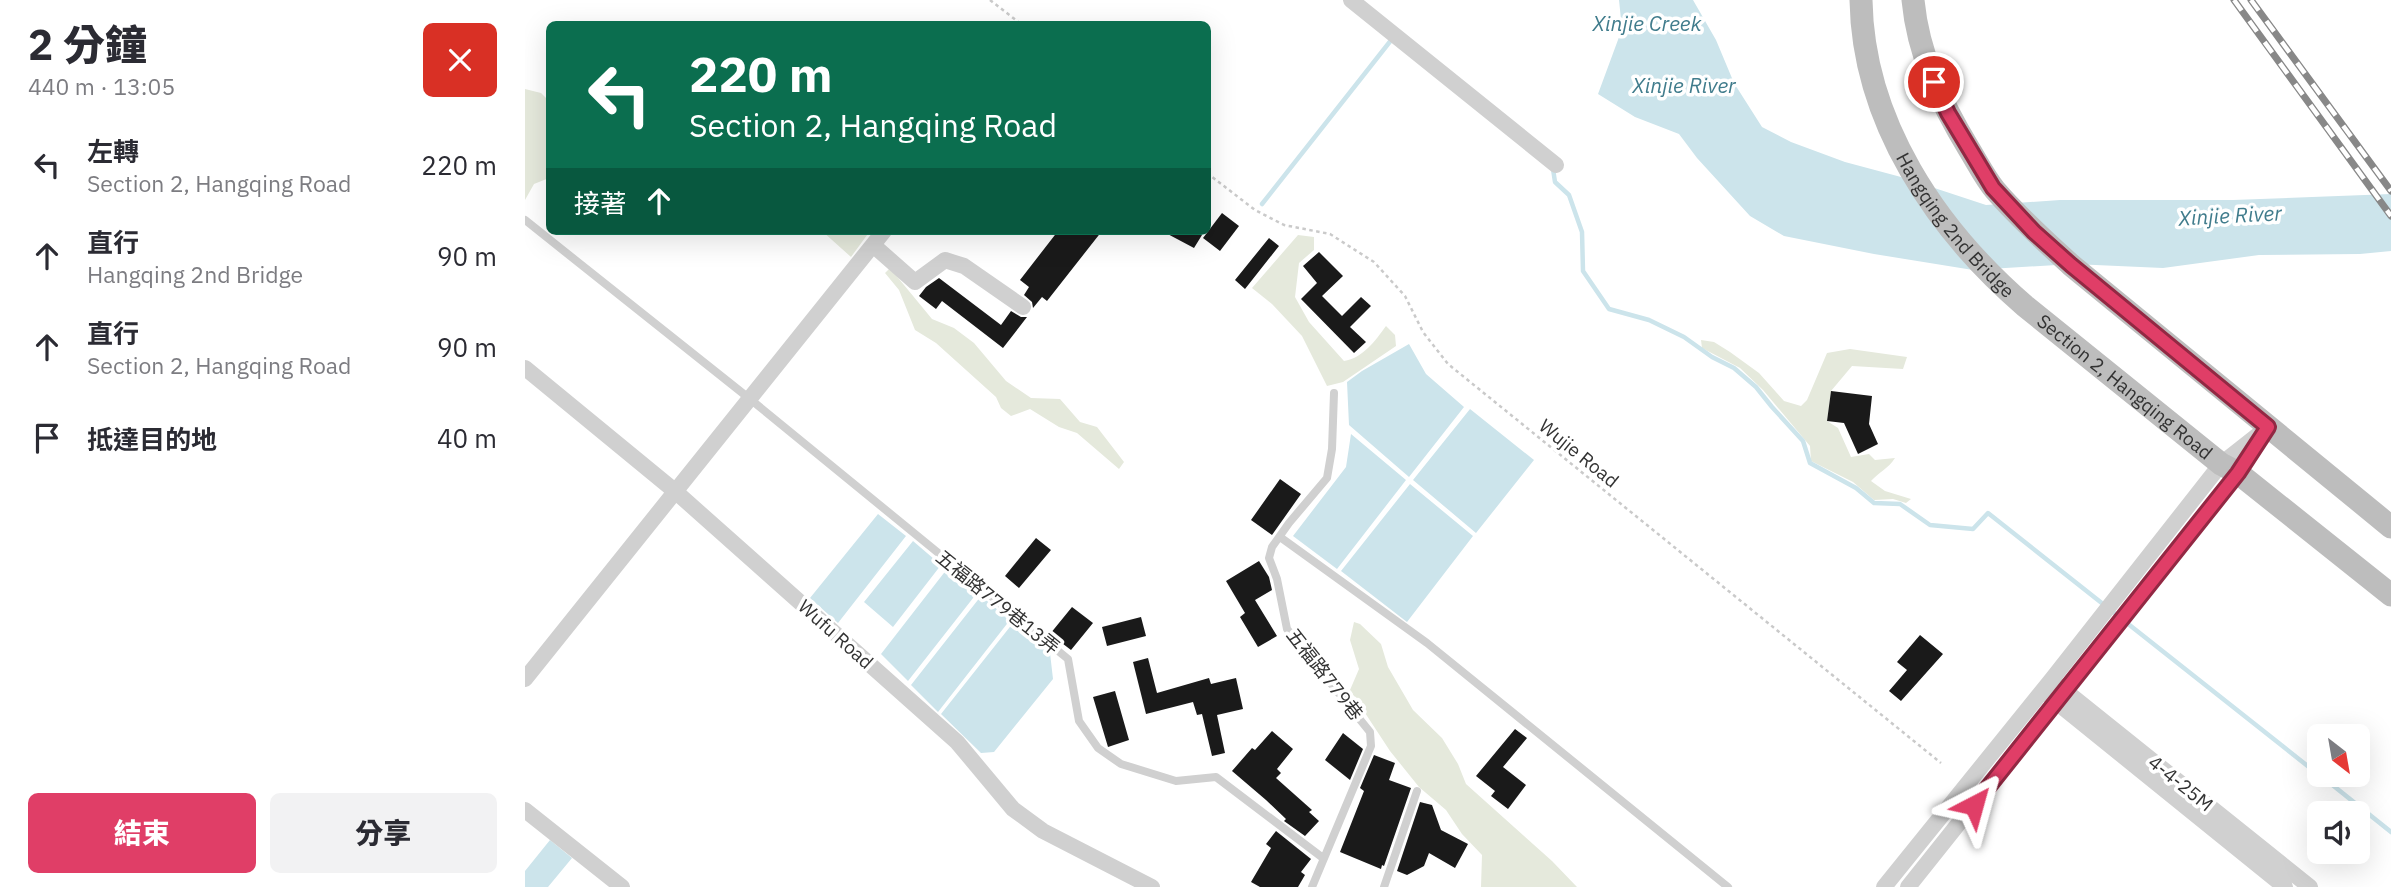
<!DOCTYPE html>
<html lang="zh-TW">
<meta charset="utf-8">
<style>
:root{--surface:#fff;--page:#f2f2f3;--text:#2b2b33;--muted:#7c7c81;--accent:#e03e67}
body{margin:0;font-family:"IBM Plex Sans","Noto Sans TC",sans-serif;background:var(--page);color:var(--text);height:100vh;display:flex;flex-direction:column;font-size:26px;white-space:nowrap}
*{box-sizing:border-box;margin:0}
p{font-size:23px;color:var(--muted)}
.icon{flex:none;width:38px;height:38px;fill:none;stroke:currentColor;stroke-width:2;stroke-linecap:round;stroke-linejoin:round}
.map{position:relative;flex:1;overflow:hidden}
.drawer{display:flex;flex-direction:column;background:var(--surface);width:525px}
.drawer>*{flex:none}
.guide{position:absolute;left:21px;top:21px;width:665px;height:214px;border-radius:10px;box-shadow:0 7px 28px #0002;background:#0b6e4f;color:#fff;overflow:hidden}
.needle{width:46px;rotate:149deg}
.buttons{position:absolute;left:1782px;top:724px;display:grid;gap:14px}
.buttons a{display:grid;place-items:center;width:63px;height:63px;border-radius:10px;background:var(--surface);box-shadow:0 7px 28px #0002;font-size:35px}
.pin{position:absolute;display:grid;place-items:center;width:60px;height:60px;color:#fff;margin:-30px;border:4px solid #fff;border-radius:50%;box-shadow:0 2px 7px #0007}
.me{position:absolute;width:77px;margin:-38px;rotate:39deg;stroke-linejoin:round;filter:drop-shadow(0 0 5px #0008)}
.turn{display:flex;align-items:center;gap:24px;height:147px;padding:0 28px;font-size:32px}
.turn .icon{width:91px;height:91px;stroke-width:2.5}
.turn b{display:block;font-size:49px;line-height:60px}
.then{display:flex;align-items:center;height:66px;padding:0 28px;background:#0003;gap:14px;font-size:26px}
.round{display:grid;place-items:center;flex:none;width:74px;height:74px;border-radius:10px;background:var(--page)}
.headline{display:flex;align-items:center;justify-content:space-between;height:119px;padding:0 28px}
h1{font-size:42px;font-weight:800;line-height:52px}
.cta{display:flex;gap:14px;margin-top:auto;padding:14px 28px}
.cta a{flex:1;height:80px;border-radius:10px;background:var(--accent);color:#fff;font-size:28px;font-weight:800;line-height:80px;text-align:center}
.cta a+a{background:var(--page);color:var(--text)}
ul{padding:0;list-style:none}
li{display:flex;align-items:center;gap:21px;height:91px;padding:0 28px}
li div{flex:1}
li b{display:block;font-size:26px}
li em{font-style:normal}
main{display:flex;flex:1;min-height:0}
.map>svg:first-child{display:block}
</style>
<main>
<section class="drawer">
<div class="headline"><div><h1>2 分鐘</h1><p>440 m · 13:05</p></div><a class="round" style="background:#d93025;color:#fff"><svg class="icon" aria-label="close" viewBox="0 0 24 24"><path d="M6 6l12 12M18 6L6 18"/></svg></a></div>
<ul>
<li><svg class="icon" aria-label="left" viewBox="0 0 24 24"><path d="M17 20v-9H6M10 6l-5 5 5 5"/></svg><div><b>左轉</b><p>Section 2, Hangqing Road</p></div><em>220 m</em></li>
<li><svg class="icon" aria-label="ahead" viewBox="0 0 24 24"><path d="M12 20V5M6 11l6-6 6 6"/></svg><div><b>直行</b><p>Hangqing 2nd Bridge</p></div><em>90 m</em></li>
<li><svg class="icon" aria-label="ahead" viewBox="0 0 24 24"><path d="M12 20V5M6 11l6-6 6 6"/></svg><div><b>直行</b><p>Section 2, Hangqing Road</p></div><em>90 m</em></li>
<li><svg class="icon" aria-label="arrive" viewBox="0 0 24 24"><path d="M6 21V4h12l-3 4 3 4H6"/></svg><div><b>抵達目的地</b></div><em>40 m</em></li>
</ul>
<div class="cta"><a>結束</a><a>分享</a></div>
</section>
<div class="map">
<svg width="1866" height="887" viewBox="0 0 1866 887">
<rect width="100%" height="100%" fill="#fff"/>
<!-- green -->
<path fill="#e5e9dc" d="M0,89L16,93L24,101V178L9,184L0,200Z
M297,231H345L326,257Z
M773,235L789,237V250L774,263L770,297L784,322L819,361C838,358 850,341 861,326L870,335L871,346L818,382L802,386L777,336L747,304L727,288Z
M365,268L407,319L429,328L449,343L481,381L506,398L535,399L555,422L572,427L599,462L594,469L552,433L534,427L505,409L486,416L476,408L471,397L411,343L390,330L374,290L360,273Z
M1176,340L1189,342L1205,352L1234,373L1259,401L1276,406L1282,400L1302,353L1325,349L1382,357L1378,369L1327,366L1306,391L1302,421L1313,428L1326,457L1344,454L1350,460L1370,458C1364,468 1353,473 1346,481L1360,491L1386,499L1381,503L1368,499L1349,500L1328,482L1286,461L1285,446L1238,390L1215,368L1177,348Z
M829,622L835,624L856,644L863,667L888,710L917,738L933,764L941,784L1027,861L1052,887H956L957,855L937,834L921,810L894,787L865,751L825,690L834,669L825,640Z"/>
<!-- water -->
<path fill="#cce4eb" d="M1094,0H1168L1191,40L1209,83L1237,127L1266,142L1320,162L1376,177L1461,205L1535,200H1708L1866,194V251L1835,254L1734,255L1638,268L1548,264L1448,270L1349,254L1259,236L1225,216L1172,158L1154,134L1110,117L1073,94L1097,29Z
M884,344L901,374L939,407L884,477L824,425L822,382L837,371Z
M945,409L1009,460L951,533L888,480Z
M826,434L881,480L812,569L768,536L821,467Z
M885,484L948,536L882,622L816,571Z
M353,514L381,536L313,623L285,598Z
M388,541L416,565L368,627L339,602Z
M422,569L452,593L383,681L356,654Z
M456,596L485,620L413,712L386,685Z
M488,623L525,653L528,679L469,752L456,753L416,714Z
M25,840L47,858L23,887H0V871Z"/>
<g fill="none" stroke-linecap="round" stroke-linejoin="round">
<!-- stream -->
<path stroke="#cce4eb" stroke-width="4.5" d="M1028,169L1030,182L1044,195L1057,232L1058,271L1084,309L1124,320L1159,337L1187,357L1209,368L1231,387L1247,407L1278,441L1285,463L1331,488L1349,503L1375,504L1405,525L1448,529L1463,513L1794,775
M737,204L867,39L869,41
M1795,775L1866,832"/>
</g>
<!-- building -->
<path fill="#1a1a1a" d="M697,213L714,226L695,251L678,238Z
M533,231H577L522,301L517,297L508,308L507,302L499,295L504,287L495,280Z
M637,231H669L677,235L669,248Z
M744,238L754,246L720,289L710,280Z
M794,252L818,276L797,296L817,316L836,297L846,306L825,327L841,342L829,353L776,299L792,283L778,266Z
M414,278L476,325L486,311L496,317H502L478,348L417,301L411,309L394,296L401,287Z
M1306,391L1347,396L1344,424L1353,444L1333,454L1319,423L1302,421Z
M755,479L776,494L747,535L726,520Z
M511,538L526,550L494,588L480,576Z
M734,561L744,577L747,590L730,600L752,636L733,647L715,617L720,613L701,581Z
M547,607L568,623L546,650L525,634Z
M616,617L621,636L582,646L577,627Z
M1395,635L1418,654L1376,701L1364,691L1382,670L1372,662Z
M623,658L632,693L684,678L686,684L711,678L718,709L692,715L700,753L687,756L677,714L672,715L668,702L621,714L608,662Z
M590,691L604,740L583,747L568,697Z
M990,729L1002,738L978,767L1001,785L983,809L966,796L970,791L951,776Z
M747,731L768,749L752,769L756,773L751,778L787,810L784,812L794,821L780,836L759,821L761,819L741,800L707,771L727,748L730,750Z
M818,733L838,749L825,780L800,760Z
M849,755L870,763L864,780L886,788L859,866L857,865L856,869L815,852L839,791L835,788Z
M895,802L907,805L916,830L943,844L930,868L904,853L899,866L882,875L872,871Z
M751,831L786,859L776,872L780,875L773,887H735L726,882L746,848L741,844Z"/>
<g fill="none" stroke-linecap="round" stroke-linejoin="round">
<!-- path -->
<path stroke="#cacaca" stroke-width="2.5" stroke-dasharray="3.5 3.5" stroke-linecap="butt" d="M465,0L496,24
M682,173L730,210L759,225L805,234L849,262L880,296L898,332L923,364L1416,763"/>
<!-- lane -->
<path stroke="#d0d0d0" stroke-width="8" d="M0,220L225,399L543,659L554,721L573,748L596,764L651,781L691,777L798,858
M755,537L902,643L1203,887
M787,887L846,746L845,732L762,629L752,579L744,558L747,547L764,523L802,478L807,449L809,393
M859,887L892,791"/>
<!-- street -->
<path stroke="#d0d0d0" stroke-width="16" d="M826,0L1031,165
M348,245L390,282L420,260L439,266L498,307
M0,368L151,492L432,742L488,809L518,831L627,887
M0,679L359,231
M1533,685L1785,887
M1525,697L1760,887
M0,810L97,887
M1359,887L1527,679L1696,464L1743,427
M1383,887L1713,473L1736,438"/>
<!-- secondary -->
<g stroke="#bdbdbd" stroke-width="23">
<path id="s1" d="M1336,0C1338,122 1411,229 1500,306L1696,464L1713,473L1866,595"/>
<path d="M1388,0C1393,54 1416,103 1444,149C1452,162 1460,178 1470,190C1493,217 1520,241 1546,265L1866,527"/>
</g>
<defs>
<path id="rail" d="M1709,0L1866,216
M1726,0L1866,191"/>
</defs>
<!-- rail casing -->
<use href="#rail" stroke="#888" stroke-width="7"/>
<!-- rail -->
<use href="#rail" stroke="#fff" stroke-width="4.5" stroke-dasharray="13" stroke-linecap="butt"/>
</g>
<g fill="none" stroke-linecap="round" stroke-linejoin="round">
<defs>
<path id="route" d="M1409,82L1423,113L1468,188L1509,232L1546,265L1743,427L1713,473L1449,805"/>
</defs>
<!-- route casing -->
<use href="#route" stroke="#922843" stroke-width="18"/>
<!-- route -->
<use href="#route" stroke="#e03e67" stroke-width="12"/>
</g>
<g text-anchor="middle" stroke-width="7" stroke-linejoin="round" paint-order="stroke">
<!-- street labels -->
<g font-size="19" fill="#333" stroke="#fff">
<text dy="7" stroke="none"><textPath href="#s1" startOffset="250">Hangqing 2nd Bridge</textPath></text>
<text dy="7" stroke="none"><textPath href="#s1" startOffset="486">Section 2, Hangqing Road</textPath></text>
<text transform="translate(1054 453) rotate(39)" y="7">Wujie Road</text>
<text transform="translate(473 602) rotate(39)" y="7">五福路779巷13弄</text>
<text transform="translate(311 634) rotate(42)" y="7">Wufu Road</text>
<text transform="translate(800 674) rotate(52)" y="7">五福路779巷</text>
<text transform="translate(1656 783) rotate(39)" y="7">4-4-25M</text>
</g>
<!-- water labels -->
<g font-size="21" font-style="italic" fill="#407c8c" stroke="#fff">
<text x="1122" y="31">Xinjie Creek</text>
<text x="1159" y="93">Xinjie River</text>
<text transform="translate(1705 216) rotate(-3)" y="7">Xinjie River</text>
</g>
</g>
</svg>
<div class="buttons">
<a><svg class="needle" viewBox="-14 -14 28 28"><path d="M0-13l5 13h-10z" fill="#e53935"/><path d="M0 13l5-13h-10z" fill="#7c7c81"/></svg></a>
<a><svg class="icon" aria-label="sound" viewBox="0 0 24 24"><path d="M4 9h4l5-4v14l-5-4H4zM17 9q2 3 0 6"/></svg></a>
</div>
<div class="pin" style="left:1409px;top:82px;background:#d93025"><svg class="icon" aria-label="arrive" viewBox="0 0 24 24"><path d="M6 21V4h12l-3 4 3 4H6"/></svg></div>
<svg class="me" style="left:1449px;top:805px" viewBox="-20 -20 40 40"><path d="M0-17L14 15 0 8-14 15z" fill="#e03e67" stroke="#fff" stroke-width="4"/></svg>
<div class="guide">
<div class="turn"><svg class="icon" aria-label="left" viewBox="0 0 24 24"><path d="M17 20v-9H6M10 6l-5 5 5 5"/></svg><div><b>220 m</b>Section 2, Hangqing Road</div></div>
<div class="then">接著<svg class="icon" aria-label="ahead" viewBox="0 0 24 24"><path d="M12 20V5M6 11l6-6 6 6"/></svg></div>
</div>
</div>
</main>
